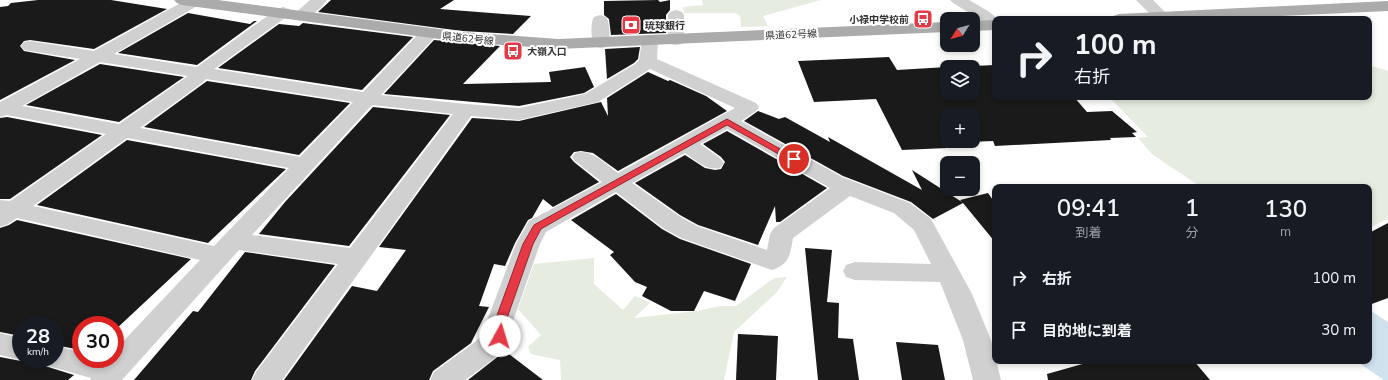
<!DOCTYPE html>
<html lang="ja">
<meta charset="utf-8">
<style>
:root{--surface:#171b24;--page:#20242c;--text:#f1f3f6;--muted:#9ea1a6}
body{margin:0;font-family:"Nunito Sans","Noto Sans JP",sans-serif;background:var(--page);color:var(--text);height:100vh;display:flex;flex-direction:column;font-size:15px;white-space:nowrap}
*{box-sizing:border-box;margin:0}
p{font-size:13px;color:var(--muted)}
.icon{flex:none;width:22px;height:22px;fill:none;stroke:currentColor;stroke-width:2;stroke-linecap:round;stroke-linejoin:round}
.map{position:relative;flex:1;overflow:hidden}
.sheet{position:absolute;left:992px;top:184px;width:380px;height:180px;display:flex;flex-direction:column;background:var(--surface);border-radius:8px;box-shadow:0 2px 6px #0003}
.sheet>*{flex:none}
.top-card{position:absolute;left:992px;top:16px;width:380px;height:84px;border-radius:8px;box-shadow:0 2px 6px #0003;background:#171b24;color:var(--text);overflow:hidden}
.needle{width:26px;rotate:233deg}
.tools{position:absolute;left:940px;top:12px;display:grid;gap:8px}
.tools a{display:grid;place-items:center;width:40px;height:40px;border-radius:8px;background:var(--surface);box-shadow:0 2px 6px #0003;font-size:20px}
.speed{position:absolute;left:12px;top:316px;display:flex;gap:8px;font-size:20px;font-weight:700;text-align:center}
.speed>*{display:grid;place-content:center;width:52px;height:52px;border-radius:50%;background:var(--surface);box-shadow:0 2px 6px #0003;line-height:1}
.speed small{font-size:10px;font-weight:400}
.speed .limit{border:6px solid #d22;background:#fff;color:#111}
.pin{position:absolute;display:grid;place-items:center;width:34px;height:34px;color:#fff;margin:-17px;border:2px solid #fff;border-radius:50%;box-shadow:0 1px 4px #0007}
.me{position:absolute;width:44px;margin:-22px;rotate:6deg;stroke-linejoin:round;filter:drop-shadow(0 0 3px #0008)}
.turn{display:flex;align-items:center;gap:14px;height:84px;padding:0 16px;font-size:18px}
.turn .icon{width:52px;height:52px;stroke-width:2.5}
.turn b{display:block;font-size:28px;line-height:34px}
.eta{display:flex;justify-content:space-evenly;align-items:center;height:68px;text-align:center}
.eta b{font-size:24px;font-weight:600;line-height:28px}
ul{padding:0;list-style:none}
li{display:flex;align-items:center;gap:12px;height:52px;padding:0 16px}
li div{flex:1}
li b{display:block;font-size:15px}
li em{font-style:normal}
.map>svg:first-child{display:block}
</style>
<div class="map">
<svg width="1388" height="380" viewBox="0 0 1388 380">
<rect width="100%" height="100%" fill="#fff"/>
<!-- green -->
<path fill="#e6ecdf" d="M702,0H821L763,16L768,26L741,27L740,16L736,13H684L683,7L703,5Z
M1369,65L1388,71V219L1369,228V187H1201L1153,155L1138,138L1148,137L1109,97H1369Z
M594,258V284L623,310L635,296L650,303L634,318L697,311L720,306H736L774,278L787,277L777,292L734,332L724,380H561L560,360L531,354L528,347L541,335L518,309L534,264Z"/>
<!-- water -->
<path fill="#cfe2ee" d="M1369,310L1388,322V380H1384L1356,361H1369Z"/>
<!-- building -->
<path fill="#1a1a1a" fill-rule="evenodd" d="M38,0H111L167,9L94,49L30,40L24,41L20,46L24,51L75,60L0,100V7L8,6L11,3Z
M331,0H454L440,9L531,16L513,34L462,31L318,12Z
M658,0L660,2L670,0V10L666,15V33L611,35L609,19L604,15V1Z
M188,13L250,24L254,21H257L197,65L118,53Z
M303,23L413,37L362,90L218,68L279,24L299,26Z
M434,40L500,46L463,84L551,82L549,72L585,67L594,87L584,93L519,106L384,94Z
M640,47L638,59L634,63L607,79L605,49Z
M889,57L897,70L947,67V93H973V67H952L995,65V97H1074L1087,112L1112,111L1137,132L1132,133L1136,137L1110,138L1111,140L995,146L993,141L944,143L947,148L902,150L876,99L814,102L798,61ZM947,115H973V141H947Z
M100,64L184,77L119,122L26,105Z
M648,72L668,81L670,80L706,96L727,111L618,171L593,153L581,151L574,152L570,157L574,162L599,182L553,207L543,199L532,218L528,220L515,243L505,266L494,264L479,306L489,307L471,343L433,371L429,380H284L352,286L377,291L406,250L379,247L472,118L519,121L601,102L608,116L607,98Z
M207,81L350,103L299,155L144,127Z
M373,107L450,115L349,246L259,234L285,202Z
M758,111L779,119L785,117L830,142L828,137L922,190L912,170L962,202L960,200L988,193L995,203V242L963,203L933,219L911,202L843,176L744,121Z
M7,117L102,135L10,199H0V118Z
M727,131L827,188L780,222H776L775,206L758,245L698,225L680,215L635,183L685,155L705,168L715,170L721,169L725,162L721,157L703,144Z
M127,140L286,169L208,243L37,205Z
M616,194L662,229L680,239L751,264L735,301L704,291L694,311H671L642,296L647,287L635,282L610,255L614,252L571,220Z
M17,220L191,259L115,330L122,332L115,338V325H81V350L55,345V325H21V336L0,332V228L9,225Z
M1388,223V298L1369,305V233Z
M805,248L832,250L827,302L839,303L838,338L853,339L859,380H818Z
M245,252L335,265L255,371L251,380H134L193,311L198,312Z
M738,334L778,336L776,380H736Z
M896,342L938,345L945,380H902Z
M505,351L543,380H468Z
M0,357L21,361L25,359H41L45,366L74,375L68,380H0Z
M1093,361H1194L1210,380H1048L1047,374Z"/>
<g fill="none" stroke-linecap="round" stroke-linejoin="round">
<!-- minor -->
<path fill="#d0d0d0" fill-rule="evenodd" d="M186,0H200L202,2L199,5L114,54L197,67L277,9L283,7L289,9L291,12L289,15L214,69L363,92L422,30L428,29L434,30L436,34L434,38L381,95L466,104L519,108L585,94L635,64L639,60L642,41L644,37L650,36L656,37L658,41L657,59L756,103L759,107L756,111L741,121L842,177L910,203L931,219L972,294L991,340L1001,380H973L963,340L940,282L855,280L846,277L843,271L846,265L855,262L931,264L914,230L894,213L850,196L793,238C790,254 790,264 772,270L681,238L663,228L616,192L546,232L540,244L513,321L514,336L510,344L491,361L465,380H430L434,372L471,345L487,332V321L516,244L529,221L602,182L575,161L572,157L575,153C591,148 605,164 618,173L735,108L650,69L598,102L519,120L471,116L282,380H252L256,372L338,264L239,250L122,380H90L91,378L45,365L42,359H55V346L81,352V359H115V350L200,260L17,218L8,224L0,227V200L10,201L106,134L7,115L0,117V102L80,59L30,51L24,50L21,46L24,42L30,41L94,51ZM100,62L188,76L119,124L22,106ZM206,79L353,102L300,157L140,128L202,83ZM372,105L453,114L350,248L252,235ZM727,129L830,188L774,228L770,234L767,250L697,226L679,216L632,183L685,153C697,161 706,171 720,168L724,163L720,158L700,144ZM127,138L289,168L214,246L33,206Z
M310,0H327C320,10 307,21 295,18L293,15Z
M950,0H969L988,11L998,19H995V30L989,28L976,17L953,3Z
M1136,0H1153L1170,17L1169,19H1155Z
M676,10L682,12L684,15V40L682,44L676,45L670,44L668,40V15L670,12Z
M600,15L606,17C610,23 611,40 607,47L601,48L595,47C591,40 590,23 594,17Z
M0,333L21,338V359H24L21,360L0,355Z"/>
<!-- major -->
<path fill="#ababab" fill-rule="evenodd" d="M174,0H218L462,32L558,39L947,22V32L558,49L462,42L182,5L177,3Z
M1388,1V11L1218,19H1111L1113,16L1119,14Z
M995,20V30L973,31V21Z"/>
</g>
<!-- route -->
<path fill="#e63946" stroke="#96252e" d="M727,119L798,159L794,162L791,161L727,125L560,218L541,229L533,244L506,321L505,336L504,339L500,340L496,339L494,336L495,321L523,244L534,225Z"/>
<!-- icons -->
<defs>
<symbol id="bus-square" viewBox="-11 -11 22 22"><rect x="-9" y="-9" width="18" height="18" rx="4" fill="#e63946" stroke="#fff"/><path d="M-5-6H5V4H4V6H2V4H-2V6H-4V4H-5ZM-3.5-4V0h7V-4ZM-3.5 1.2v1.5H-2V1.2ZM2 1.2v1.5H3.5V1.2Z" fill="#fff"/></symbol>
<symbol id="bank-square" viewBox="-11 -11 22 22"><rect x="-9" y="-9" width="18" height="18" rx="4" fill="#e63946" stroke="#fff"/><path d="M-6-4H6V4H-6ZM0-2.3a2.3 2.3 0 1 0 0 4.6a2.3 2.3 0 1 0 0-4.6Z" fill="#fff"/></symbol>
</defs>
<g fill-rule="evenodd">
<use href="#bus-square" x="912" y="8" width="22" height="22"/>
<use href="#bank-square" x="620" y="14" width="22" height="22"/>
<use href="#bus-square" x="502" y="40" width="22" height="22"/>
</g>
<g text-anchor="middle" stroke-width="4" stroke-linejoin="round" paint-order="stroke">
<!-- far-poi labels -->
<g font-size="10" font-weight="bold" fill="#333" stroke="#fff" text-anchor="start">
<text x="909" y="23" text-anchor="end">小禄中学校前</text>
<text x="645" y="29">琉球銀行</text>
<text x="527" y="55">大嶺入口</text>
</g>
<!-- far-street labels -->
<g font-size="10" fill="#333" stroke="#fff">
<text transform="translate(791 34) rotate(-3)" y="4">県道62号線</text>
<text transform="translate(468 38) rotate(6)" y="4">県道62号線</text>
</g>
</g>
</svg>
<div class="tools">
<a><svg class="needle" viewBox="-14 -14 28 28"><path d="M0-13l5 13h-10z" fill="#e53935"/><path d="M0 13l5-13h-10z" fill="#9ea1a6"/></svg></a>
<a><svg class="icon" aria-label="layers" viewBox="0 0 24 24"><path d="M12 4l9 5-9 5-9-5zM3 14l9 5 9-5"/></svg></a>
<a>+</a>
<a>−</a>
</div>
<div class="speed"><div>28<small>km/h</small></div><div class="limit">30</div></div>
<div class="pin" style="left:794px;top:159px;background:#d93025"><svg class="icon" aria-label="arrive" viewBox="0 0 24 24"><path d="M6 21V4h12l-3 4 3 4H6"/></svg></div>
<svg class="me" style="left:500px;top:336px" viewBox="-20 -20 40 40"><circle r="19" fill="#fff"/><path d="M0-13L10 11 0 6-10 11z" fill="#e63946"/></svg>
<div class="top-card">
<div class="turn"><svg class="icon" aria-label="right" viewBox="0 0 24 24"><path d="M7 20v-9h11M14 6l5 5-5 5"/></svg><div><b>100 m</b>右折</div></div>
</div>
<section class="sheet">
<div class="eta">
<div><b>09:41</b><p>到着</p></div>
<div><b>1</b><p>分</p></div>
<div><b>130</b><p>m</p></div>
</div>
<ul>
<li><svg class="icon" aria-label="right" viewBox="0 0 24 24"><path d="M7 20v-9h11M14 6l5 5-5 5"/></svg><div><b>右折</b></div><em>100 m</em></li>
<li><svg class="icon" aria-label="arrive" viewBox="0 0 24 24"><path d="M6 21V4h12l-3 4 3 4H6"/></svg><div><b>目的地に到着</b></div><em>30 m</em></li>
</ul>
</section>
</div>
